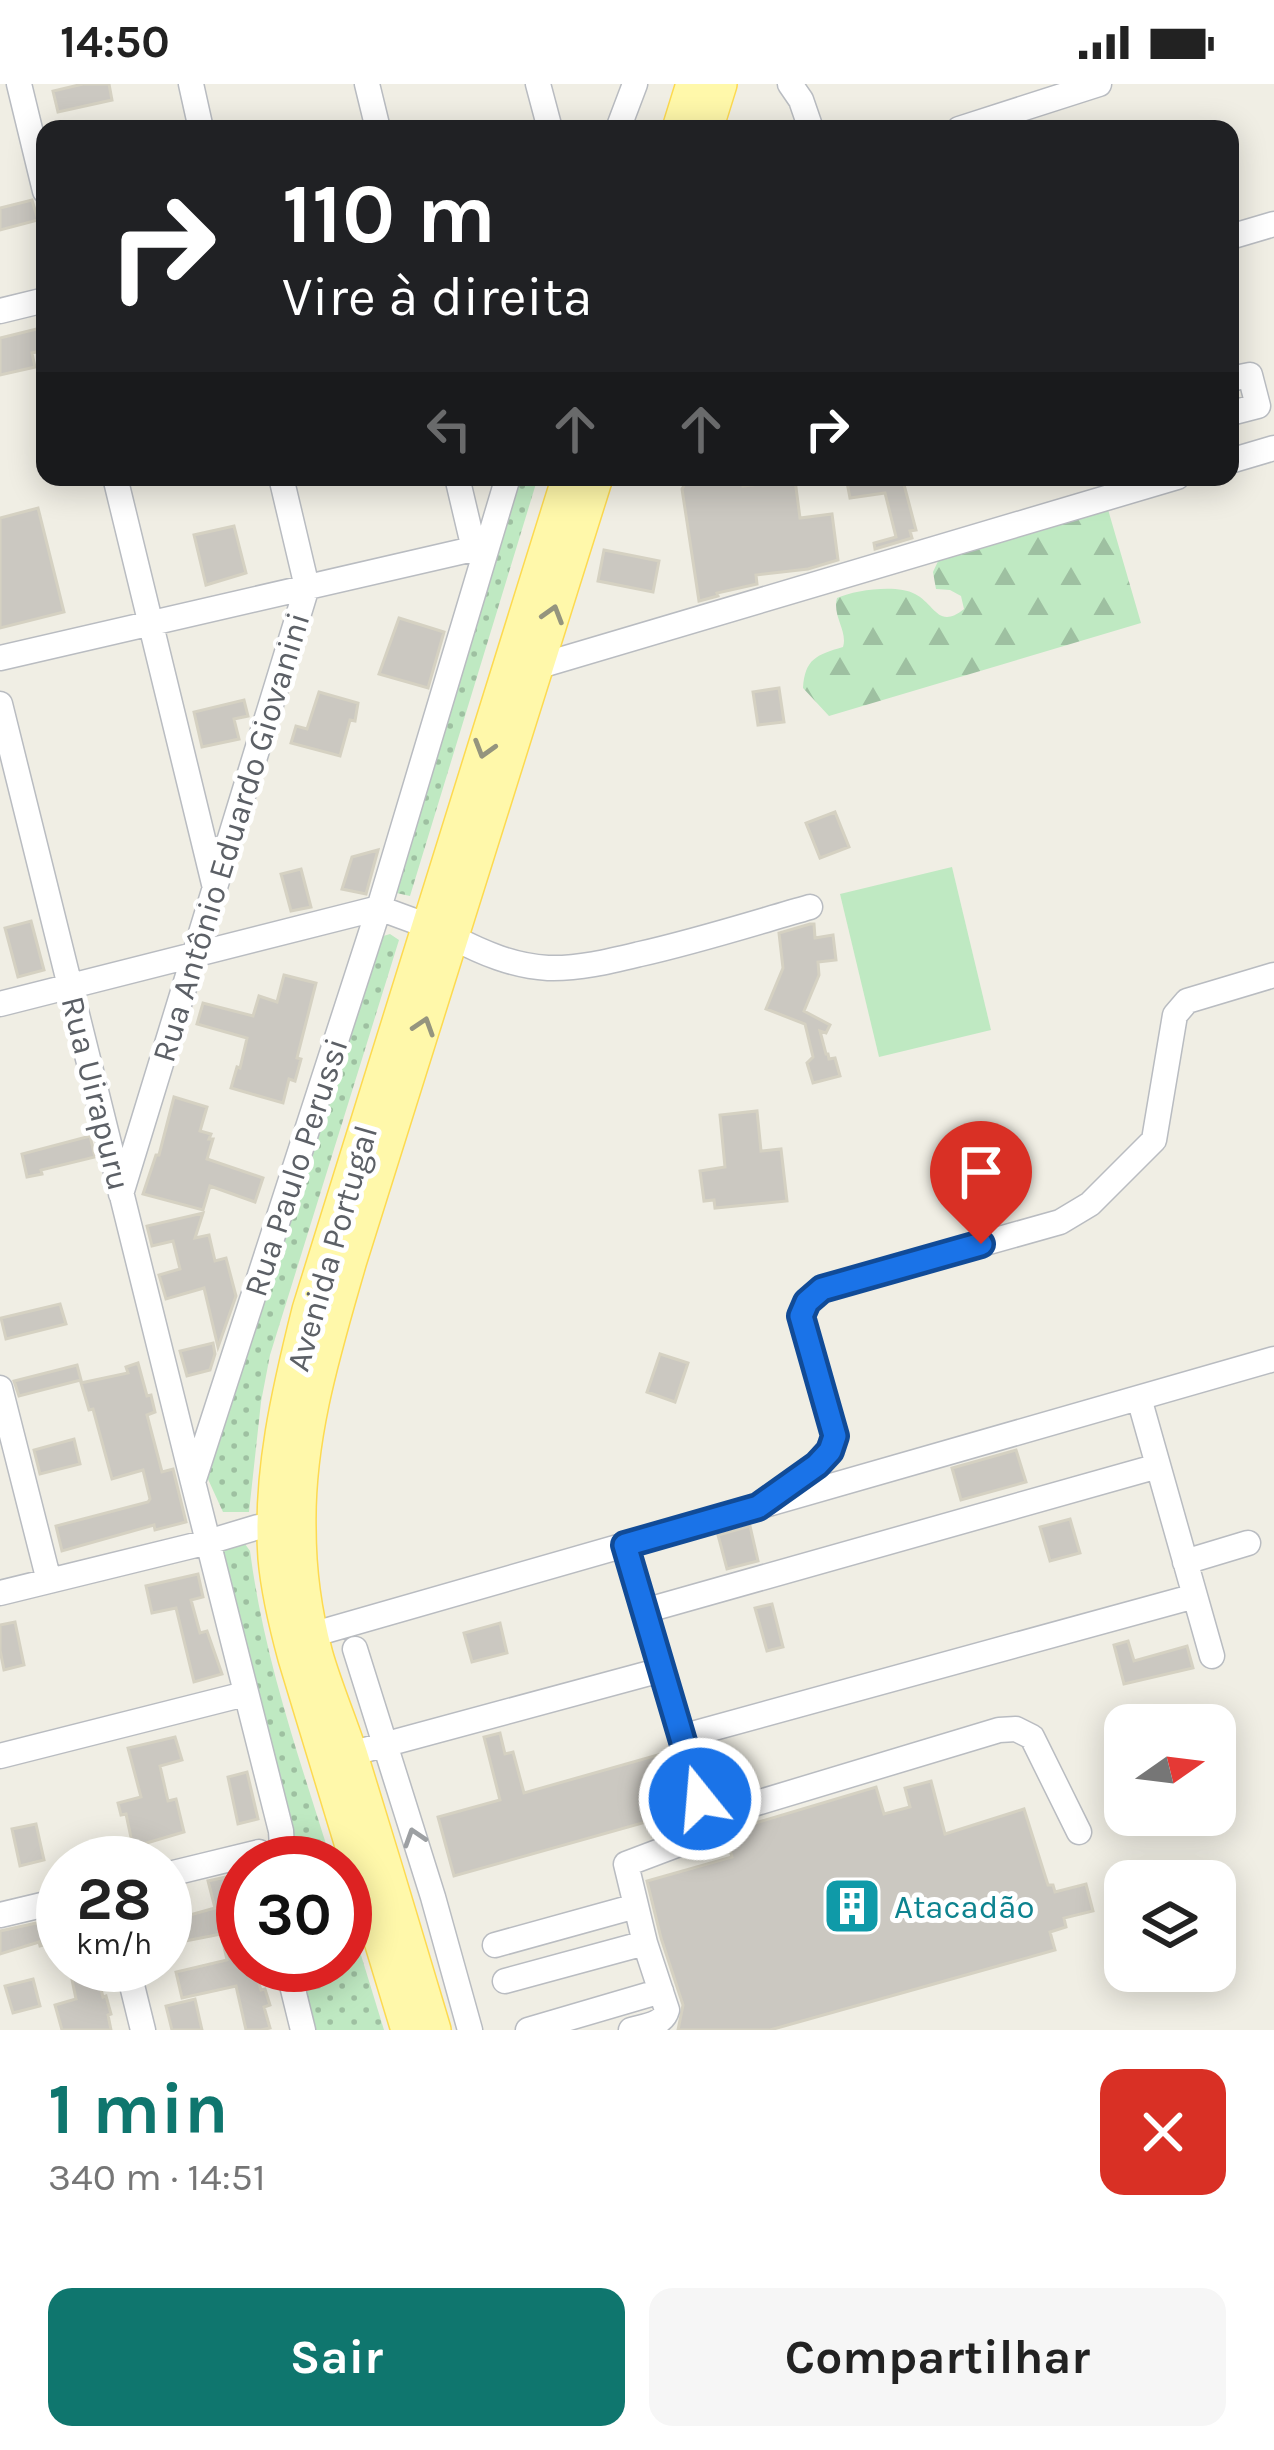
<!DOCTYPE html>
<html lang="pt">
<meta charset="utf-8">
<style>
:root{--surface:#fff;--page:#f6f6f6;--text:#222;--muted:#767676;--accent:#0f766e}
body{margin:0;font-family:Karla,sans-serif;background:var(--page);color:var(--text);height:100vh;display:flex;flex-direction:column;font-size:45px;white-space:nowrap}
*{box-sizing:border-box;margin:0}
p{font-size:39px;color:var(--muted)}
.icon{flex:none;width:66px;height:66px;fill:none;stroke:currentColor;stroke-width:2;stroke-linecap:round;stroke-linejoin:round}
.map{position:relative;height:1946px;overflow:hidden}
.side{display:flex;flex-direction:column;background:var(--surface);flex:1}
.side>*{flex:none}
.top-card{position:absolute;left:36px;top:36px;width:1203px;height:366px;border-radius:24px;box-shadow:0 6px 30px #0003;background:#202124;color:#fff;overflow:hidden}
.needle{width:78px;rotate:76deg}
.controls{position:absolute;left:1104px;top:1620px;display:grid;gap:24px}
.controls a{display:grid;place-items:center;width:132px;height:132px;border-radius:24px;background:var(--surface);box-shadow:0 6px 30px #0003;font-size:60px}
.speed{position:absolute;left:36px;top:1752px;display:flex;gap:24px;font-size:60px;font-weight:700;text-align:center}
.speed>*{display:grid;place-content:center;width:156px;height:156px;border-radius:50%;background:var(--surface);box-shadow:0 6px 30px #0003;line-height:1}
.speed small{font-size:30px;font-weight:400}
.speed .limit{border:18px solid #d22;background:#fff;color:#111}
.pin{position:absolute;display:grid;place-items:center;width:102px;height:102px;color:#fff;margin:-123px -51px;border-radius:50% 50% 50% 0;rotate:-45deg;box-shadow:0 0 12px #0007}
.pin .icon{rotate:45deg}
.me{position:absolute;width:132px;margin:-66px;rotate:343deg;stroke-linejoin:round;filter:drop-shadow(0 0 9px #0008)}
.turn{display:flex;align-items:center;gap:42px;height:252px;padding:0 48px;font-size:54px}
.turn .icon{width:156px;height:156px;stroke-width:2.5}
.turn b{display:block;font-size:84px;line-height:102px}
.lanes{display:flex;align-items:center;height:114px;padding:0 48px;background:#0003;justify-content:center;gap:60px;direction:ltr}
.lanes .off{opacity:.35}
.round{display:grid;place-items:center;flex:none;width:126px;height:126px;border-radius:24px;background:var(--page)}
.head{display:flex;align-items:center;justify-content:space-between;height:204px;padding:0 48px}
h1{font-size:72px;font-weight:700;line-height:90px;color:var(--accent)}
.button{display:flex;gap:24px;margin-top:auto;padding:24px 48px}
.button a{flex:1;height:138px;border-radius:24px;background:var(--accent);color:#fff;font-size:48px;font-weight:700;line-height:138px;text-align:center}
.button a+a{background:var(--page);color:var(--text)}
.status{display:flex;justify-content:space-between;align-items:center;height:84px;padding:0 60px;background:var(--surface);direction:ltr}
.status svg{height:33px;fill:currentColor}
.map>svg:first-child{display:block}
</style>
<div class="status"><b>14:50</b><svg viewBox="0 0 49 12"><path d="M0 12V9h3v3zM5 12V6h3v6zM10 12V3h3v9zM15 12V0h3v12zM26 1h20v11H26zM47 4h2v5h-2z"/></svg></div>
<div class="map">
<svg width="1274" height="1946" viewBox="0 0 1274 1946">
<defs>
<pattern id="green-dots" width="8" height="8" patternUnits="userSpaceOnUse" patternTransform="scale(3)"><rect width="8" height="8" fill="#bfe9c2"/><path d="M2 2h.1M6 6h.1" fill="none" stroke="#9ec0a1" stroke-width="1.8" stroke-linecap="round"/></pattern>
<pattern id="forest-firs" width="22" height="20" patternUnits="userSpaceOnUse" patternTransform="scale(3)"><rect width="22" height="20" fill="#bfe9c2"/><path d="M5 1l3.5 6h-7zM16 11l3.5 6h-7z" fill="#9ec0a1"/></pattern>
</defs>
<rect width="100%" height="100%" fill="#f0eee4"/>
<!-- green -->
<path fill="url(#green-dots)" d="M518,393H538L410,812L392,808Z
M390,850L399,856L270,1271L261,1318L249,1428H223L207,1393L380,853Z
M245,1460L250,1467C264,1575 300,1676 332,1779H296L294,1757L223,1465Z
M345,1819L384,1946H314L295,1881H345Z"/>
<!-- forest -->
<path fill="url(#forest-firs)" d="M1107,422L1141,539L829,632L803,604C805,575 816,571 843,563C848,547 832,532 837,514C855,506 897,500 915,510C935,520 938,546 964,525L961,512L950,506L936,505L933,488L939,475Z"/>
<!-- pitch -->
<path fill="#bfe9c2" d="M952,783L991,946L879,973L840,810Z"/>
<!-- building -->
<path fill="#cbc8c1" stroke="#d5d1c2" stroke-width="3" d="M83,0H109L112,16L58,28L53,7Z
M32,116L38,136L0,146V124Z
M45,243V266L32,269L35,283L0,291V254Z
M689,393H742L743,402L795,396L800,434L832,430L838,476L808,485L756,491L757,500L717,509L718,512L699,517L682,405Z
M846,393H902L916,446L910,447L912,454L875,465L874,459L896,453L885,409L850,414Z
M38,424L64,528L0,544V434Z
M234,442L246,489L206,501L194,451Z
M604,466L659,477L653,508L598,497Z
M399,534L444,548L428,604L379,590Z
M779,604L784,638L758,641L753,608Z
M319,608L358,619L355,637L350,636L340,672L291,659L296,642L307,645Z
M244,616L248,632L234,635L239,655L202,663L194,628Z
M835,728L849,763L820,774L806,739Z
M378,766L366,810L342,805L352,773Z
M301,785L311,823L291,827L281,790Z
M31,837L44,886L18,893L5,844Z
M810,840H814L815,854L833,851L836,876L818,878L819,891L804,927L830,941L826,949L820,947L826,970H828L829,975L835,974L840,992L813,999L807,979L813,973L805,940L766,925L783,884L779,849Z
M284,891L316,899L297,974L301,975L295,997L289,995L283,1019L231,1004L237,983L240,984L247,954L197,940L203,919L253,932L259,912L277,918Z
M174,1013L207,1023L200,1047L211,1050L209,1055H213L207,1075L263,1094L255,1118L210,1102L203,1126L143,1110L156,1071H159Z
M757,1027L761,1067L781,1065L787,1117L715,1124L714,1116L704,1117L700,1087L725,1083L720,1031Z
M90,1052L95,1073L41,1086L42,1090L27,1093L22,1070Z
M203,1129L195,1154L209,1151L215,1177L226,1174L236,1212L218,1263L204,1204L166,1215L159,1191L180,1185L173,1157L152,1162L147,1142Z
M60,1220L66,1240L6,1255L1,1234Z
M213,1259L215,1270L210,1286L187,1292L180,1267Z
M660,1270L688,1279L675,1318L647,1308Z
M138,1279L147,1312L151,1311L155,1328L147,1331L162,1388L173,1385L186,1438L155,1446L154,1441L62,1467L56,1442L148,1418L150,1415L143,1386L112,1395L93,1325L89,1326L81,1299L128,1289L126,1283Z
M77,1281L81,1296L19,1312L14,1297Z
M74,1355L80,1380L40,1390L34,1366Z
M1016,1366L1026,1398L961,1416L952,1384Z
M1070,1435L1080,1469L1050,1477L1040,1443Z
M750,1442L758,1477L727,1485L718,1451Z
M198,1490L203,1513L191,1516L200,1549L207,1547L222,1590L194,1598L176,1524L152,1529L146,1502Z
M772,1520L783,1563L767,1567L755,1524Z
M15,1538L24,1581L4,1586L0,1566V1541Z
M500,1539L507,1569L472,1578L464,1549Z
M1128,1557L1134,1577L1187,1562L1193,1584L1124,1600L1114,1561Z
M500,1649L505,1670L513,1668L524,1709L661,1670L678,1729L454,1792L438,1733L500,1716L484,1653Z
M175,1653L182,1676L160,1682L168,1717L176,1715L184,1748L133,1763L126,1730L121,1731L118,1719L141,1713L128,1664Z
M247,1688L258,1735L238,1740L228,1693Z
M931,1697L945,1750L1024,1725L1048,1801H1053L1055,1808L1086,1800L1093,1827L1064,1834L1066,1843L1050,1848L1055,1866L770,1946H678L683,1921L661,1854L647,1797L732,1773L725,1748L876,1703L884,1730L910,1723L905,1704Z
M36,1740L44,1776L20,1782L12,1745Z
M235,1791L240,1811L235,1812L243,1839V1881H253L261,1906L265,1905L270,1921L264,1923L270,1944L261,1946H246L236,1902L182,1914L176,1888L227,1876L221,1850L170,1860L169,1856L165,1858V1838L215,1824L208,1797Z
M63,1833V1856L40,1862L39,1858L0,1870V1847Z
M69,1881H95L103,1913L106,1912L111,1930L108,1931L111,1946H62L55,1921L76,1915Z
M33,1895L40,1922L13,1929L5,1902Z
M195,1915L202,1946H172L166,1922Z"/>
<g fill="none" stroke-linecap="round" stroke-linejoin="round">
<defs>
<path id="minor" d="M19,0L45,107
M191,0L201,45
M367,0L378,45
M538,0L550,45
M790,0L801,16L811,45
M618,45L635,0
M959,45L1099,0
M1230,153L1274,140
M0,227L45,216
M1230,295L1250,291L1258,322L1231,329L1230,325
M1230,377L1274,364
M115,393L215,804
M457,393L474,465
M0,574L486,462
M536,583L1177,393
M0,620L193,1398
M452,853C483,869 513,882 548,884C579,885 611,877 640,870C698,857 754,839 810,823
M0,920L379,824L428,842
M121,1110L307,503L281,393
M0,1304L49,1497
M1139,1314L1212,1572
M770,1414C794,1395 824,1383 835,1352L801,1232L807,1218L822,1205L1060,1138L1090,1120L1154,1056L1175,931L1187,917L1274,891
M1185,1478L1248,1459
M0,1509L208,1458L258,1443H274
M644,1527L1158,1382
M311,1551L1274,1275
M355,1565L433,1813L470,1946
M661,1586L700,1715
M681,1653L1195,1512
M350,1670L661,1586L625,1461
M0,1672L245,1610
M283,1779L281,1747L193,1398L379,824L508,393
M165,1791L259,1768L262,1779
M0,1831L63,1816
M495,1861L636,1822
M127,1881L143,1946
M287,1881L303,1946
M505,1897L645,1859
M528,1946L661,1907
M631,1946C645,1942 663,1941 667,1926L645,1859L626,1780L708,1749L709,1738L717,1731L999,1646L1016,1645L1032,1653L1079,1748"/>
<path id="major" d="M679,45L693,0
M706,45L720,0
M408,1946L295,1574C286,1541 278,1508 275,1474C269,1391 289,1306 309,1226L569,393
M434,1946C407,1856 380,1765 352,1675C341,1640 326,1606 316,1571C305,1530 299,1487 299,1444C297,1352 325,1263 350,1176L596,393"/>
</defs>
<!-- minor casing -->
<use href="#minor" stroke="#b9bcc1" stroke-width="27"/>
<!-- major casing -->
<use href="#major" stroke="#fdda50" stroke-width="36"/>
<!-- minor -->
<use href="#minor" stroke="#fff" stroke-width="24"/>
<!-- major -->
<use href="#major" stroke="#fff8aa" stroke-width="33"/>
</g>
<!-- one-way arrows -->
<defs><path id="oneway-chevron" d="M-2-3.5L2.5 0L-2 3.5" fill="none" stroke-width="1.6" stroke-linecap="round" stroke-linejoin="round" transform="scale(3)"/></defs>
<g stroke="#95957e">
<use href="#oneway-chevron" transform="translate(553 530) rotate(-73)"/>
<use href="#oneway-chevron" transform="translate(484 665) rotate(107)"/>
<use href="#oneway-chevron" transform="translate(424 942) rotate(-72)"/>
</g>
<use stroke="#9da0a3" href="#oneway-chevron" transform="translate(414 1753) rotate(-108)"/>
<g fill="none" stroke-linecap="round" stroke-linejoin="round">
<defs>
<path id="route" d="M700,1715L625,1461L758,1423L817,1381L830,1367L835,1352L801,1232L807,1218L822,1205L981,1160"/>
</defs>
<!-- route casing -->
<use href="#route" stroke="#114b97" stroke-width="30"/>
<!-- route -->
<use href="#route" stroke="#1a73e8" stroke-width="21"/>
</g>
<!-- icons -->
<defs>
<symbol id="building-square" viewBox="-11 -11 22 22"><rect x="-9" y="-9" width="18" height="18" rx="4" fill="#0f9aa8" stroke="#fff"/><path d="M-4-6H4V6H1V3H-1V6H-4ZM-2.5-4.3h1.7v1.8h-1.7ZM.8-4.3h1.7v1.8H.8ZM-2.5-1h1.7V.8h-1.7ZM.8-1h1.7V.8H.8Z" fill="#fff"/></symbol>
</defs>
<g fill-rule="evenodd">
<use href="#building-square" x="819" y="1789" width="66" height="66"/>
</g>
<g text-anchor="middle" stroke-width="10" stroke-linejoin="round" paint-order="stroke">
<!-- street labels -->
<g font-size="33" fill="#5c6066" stroke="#fff">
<text transform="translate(230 753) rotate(-73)" y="12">Rua Antônio Eduardo Giovanini</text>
<text transform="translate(97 1009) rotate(76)" y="12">Rua Uirapuru</text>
<text transform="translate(295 1083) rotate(-72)" y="12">Rua Paulo Perussi</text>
<text transform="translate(331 1164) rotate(-74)" y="12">Avenida Portugal</text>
</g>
<!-- culture labels -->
<g font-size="33" fill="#0d838f" stroke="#fff" text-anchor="start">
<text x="894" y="1834">Atacadão</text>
</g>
</g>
</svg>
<div class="controls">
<a><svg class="needle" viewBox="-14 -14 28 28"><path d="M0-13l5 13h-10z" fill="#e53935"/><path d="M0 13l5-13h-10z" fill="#767676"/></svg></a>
<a><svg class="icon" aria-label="layers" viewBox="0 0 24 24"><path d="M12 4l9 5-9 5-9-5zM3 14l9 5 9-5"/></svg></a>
</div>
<div class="speed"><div>28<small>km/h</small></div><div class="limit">30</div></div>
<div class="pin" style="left:981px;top:1160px;background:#d93025"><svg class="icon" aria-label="arrive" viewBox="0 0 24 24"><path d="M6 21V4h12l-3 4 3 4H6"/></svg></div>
<svg class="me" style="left:700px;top:1715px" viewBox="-20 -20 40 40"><circle r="17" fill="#1a73e8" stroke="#fff" stroke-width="3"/><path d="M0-11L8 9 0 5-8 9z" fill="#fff"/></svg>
<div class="top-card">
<div class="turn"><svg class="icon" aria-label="right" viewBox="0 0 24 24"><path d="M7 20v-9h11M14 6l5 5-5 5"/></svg><div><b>110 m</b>Vire à direita</div></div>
<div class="lanes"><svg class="icon off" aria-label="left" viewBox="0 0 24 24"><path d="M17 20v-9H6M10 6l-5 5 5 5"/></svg><svg class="icon off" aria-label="ahead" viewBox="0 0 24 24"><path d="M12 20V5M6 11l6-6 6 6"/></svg><svg class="icon off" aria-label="ahead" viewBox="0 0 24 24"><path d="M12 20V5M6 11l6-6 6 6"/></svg><svg class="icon" aria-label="right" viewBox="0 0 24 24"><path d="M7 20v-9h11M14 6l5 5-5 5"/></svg></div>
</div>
</div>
<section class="side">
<div class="head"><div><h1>1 min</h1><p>340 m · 14:51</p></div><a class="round" style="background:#d93025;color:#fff"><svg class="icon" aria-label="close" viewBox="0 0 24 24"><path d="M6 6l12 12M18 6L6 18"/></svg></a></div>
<div class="button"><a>Sair</a><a>Compartilhar</a></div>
</section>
